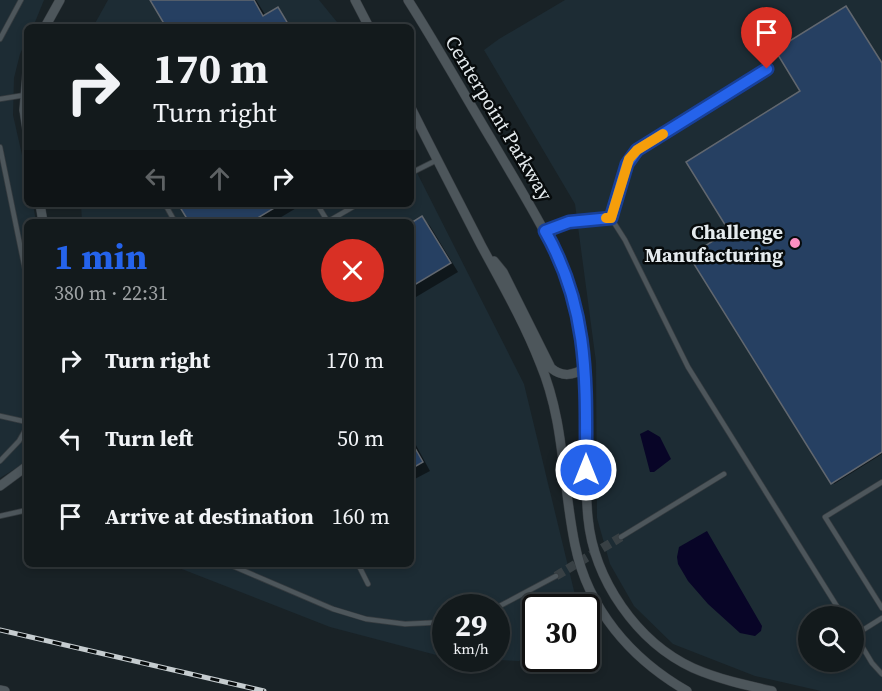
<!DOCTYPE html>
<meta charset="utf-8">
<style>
:root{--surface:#131a1c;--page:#1c2325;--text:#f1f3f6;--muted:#9da1a3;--line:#32383b;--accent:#2563eb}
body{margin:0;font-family:"Source Serif 4",serif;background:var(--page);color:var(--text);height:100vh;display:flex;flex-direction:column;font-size:22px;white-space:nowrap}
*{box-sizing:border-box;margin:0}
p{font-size:20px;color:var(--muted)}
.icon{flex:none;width:33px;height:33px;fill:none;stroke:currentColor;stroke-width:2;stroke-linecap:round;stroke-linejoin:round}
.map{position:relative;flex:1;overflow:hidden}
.panel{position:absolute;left:24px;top:219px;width:390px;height:348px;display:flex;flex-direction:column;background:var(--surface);border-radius:9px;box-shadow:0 3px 9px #0003,0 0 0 2px var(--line)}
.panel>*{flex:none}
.guide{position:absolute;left:24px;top:24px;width:390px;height:183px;border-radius:9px;box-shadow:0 3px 9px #0003,0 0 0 2px var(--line);background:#131a1c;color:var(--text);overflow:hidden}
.tools{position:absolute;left:798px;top:606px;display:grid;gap:12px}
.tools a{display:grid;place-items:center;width:66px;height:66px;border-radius:50%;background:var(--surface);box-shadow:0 3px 9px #0003,0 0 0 2px var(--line);font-size:30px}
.speed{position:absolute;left:432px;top:594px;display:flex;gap:12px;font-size:30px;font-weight:700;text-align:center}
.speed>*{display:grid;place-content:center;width:78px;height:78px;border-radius:50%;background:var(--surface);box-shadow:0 3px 9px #0003,0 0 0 2px var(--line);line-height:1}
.speed small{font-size:15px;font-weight:400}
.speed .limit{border:3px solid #111;border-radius:9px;background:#fff;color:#111}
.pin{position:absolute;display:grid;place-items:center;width:51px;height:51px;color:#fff;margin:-62px -26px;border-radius:50% 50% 50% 0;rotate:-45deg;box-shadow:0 0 6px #0007}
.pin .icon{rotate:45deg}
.me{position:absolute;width:66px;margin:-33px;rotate:0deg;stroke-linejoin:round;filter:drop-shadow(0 0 4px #0008)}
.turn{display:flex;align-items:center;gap:21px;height:126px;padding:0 30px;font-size:27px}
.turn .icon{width:78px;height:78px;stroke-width:2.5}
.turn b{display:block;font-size:42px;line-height:51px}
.lanes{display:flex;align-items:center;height:57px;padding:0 30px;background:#0003;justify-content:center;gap:30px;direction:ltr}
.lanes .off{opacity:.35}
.round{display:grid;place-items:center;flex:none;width:63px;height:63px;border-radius:32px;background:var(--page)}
.summary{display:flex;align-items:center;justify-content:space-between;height:102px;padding:0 30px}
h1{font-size:36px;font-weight:700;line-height:45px;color:var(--accent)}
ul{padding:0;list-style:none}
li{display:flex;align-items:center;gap:18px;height:78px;padding:0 30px}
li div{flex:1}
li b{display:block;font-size:22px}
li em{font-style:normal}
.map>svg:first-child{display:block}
</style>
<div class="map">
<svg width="882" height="691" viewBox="0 0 882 691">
<rect width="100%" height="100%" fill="#192226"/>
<!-- built -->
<path fill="#1d2c34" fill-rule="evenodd" d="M0,0H44L33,27H27V39L20,54L14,78L13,115L27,177V204H33L36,222H27V458L21,465L0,478Z
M108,0H319L341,27H93Z
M565,0H882V691H821L755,676L673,644L634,606L610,564L597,518L596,362L575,204L484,50L499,39ZM808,616H854V662H808Z
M411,161L524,384L575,595L572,607L536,608L535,650L519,661L473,659L496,658V608H446L444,657L330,627L169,564H411V222H82L81,204H411Z"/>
<!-- water -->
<path fill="#080527" d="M648,430L660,437L671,459L654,472H650L640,434Z
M707,531L762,626L761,631L755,636L740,633L708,604L688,581L678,564L677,557L679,547Z"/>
<!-- shadow -->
<path fill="#0007" d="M152,0H256L266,16L278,9L292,27H168Z
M882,64V454L834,484L731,231L802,91Z
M180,204H303L273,222H190Z
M422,218L430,226L458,272L411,300V224Z
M411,436L430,471L411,481Z
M289,564H302L294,569Z"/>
<!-- building -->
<path fill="#264062" stroke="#61676f" stroke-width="1.5" d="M150,0H254L263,16L278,7L290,27H166Z
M846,6L882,63V452L831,484L689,256L729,231L686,162L800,91L775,50Z
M178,204H281L251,222H189Z
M422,216L451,263L411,287V223Z
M411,441L423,462L411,469Z"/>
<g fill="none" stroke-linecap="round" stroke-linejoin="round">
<!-- minor-tunnel -->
<path stroke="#384044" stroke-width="9" stroke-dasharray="9 4.5" stroke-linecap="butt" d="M556,576L621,537"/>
<defs>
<path id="service" d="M0,39L21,0
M0,99L25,95
M0,147L27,279
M411,173L437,160
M165,204L175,222
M317,204L328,222
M611,218L627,164L637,150L767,69
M327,222L358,204
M545,231L569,222L611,218L625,240L688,367L843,616
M0,416L27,422
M0,461L19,441L27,427
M882,482L825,517L882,608
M0,516L27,510
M621,537L724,474
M228,564L333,609L366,619L405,624L446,622
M358,564L368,584
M496,608L556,576
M854,633L872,663L882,674
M855,635L882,618"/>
<path id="minor" d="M355,0L369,27
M408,0C438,47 465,96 494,144C524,196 556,245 575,301C588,342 586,386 586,428C586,458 585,488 588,518C594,580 637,642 693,668C718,679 745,685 772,691
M45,27L60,0
M27,73L24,110L27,130
M411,108C434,154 458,200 481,245C502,284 524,322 540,363C565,422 562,483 575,545C588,609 631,659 687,691
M40,204L43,222
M494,261L503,272L551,368C563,378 573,375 586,368
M0,486L27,466
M0,690L5,691"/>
</defs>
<!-- service casing -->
<use href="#service" stroke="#363c40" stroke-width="6"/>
<!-- minor casing -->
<use href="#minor" stroke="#363c40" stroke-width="10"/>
<!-- service -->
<use href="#service" stroke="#4d565b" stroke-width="4.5"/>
<!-- minor -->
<use href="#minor" stroke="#4d565b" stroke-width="9"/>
<defs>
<path id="rail" d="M0,630L264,691"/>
</defs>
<!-- rail casing -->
<use href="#rail" stroke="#c5cccf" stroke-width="5"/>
<!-- rail -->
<use href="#rail" stroke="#070b0c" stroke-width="3" stroke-dasharray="9" stroke-linecap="butt"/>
</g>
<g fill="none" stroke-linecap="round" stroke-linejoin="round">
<defs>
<path id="route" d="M586,470C586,384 590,310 545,231L569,222L611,218L627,164L637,150L767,69"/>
</defs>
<!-- route casing -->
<use href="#route" stroke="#184099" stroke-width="15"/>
<!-- route -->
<use href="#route" stroke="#2563eb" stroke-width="10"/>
<!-- slow -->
<path stroke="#f59e0b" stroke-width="10" d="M606,218H611L629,159L637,150L663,134"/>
</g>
<!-- markers -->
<circle fill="#fc8fc3" stroke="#070b0c" stroke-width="2" cx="795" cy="243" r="6"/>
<g text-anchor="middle" stroke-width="5" stroke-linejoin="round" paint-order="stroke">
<!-- street labels -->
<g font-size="20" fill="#e5ebee" stroke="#070b0c">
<text transform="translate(499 118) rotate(59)" y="7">Centerpoint Parkway</text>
</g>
<!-- poi labels -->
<g font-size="20" font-weight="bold" fill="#e5ebee" stroke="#070b0c" text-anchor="end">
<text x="783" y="239">Challenge<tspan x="783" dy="23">Manufacturing</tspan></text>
</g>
</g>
</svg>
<div class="tools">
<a><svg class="icon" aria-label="search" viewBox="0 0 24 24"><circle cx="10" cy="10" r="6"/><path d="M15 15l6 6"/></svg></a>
</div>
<div class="speed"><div>29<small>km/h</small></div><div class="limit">30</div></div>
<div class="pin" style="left:767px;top:69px;background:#d93025"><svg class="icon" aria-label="arrive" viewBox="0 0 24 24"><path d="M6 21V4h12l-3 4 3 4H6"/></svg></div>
<svg class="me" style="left:586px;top:470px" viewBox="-20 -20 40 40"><circle r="17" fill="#2563eb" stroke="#fff" stroke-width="3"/><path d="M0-11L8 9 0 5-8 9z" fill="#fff"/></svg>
<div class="guide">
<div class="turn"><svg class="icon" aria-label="right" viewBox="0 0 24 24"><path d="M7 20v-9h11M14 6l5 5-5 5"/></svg><div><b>170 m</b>Turn right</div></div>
<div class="lanes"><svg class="icon off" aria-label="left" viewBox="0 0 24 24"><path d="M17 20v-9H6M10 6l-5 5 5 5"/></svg><svg class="icon off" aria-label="ahead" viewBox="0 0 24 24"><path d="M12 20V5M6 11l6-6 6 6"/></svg><svg class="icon" aria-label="right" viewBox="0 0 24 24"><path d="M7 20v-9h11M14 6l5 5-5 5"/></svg></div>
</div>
<section class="panel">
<div class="summary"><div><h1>1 min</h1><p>380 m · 22:31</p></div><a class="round" style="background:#d93025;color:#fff"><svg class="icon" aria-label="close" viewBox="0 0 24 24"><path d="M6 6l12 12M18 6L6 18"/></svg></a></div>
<ul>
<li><svg class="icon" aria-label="right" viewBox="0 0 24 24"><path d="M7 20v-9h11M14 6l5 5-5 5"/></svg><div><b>Turn right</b></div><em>170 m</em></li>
<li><svg class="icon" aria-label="left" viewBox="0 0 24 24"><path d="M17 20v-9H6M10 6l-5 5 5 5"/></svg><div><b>Turn left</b></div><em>50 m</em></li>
<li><svg class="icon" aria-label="arrive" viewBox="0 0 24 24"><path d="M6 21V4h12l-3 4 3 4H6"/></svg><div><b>Arrive at destination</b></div><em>160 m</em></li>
</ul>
</section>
</div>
